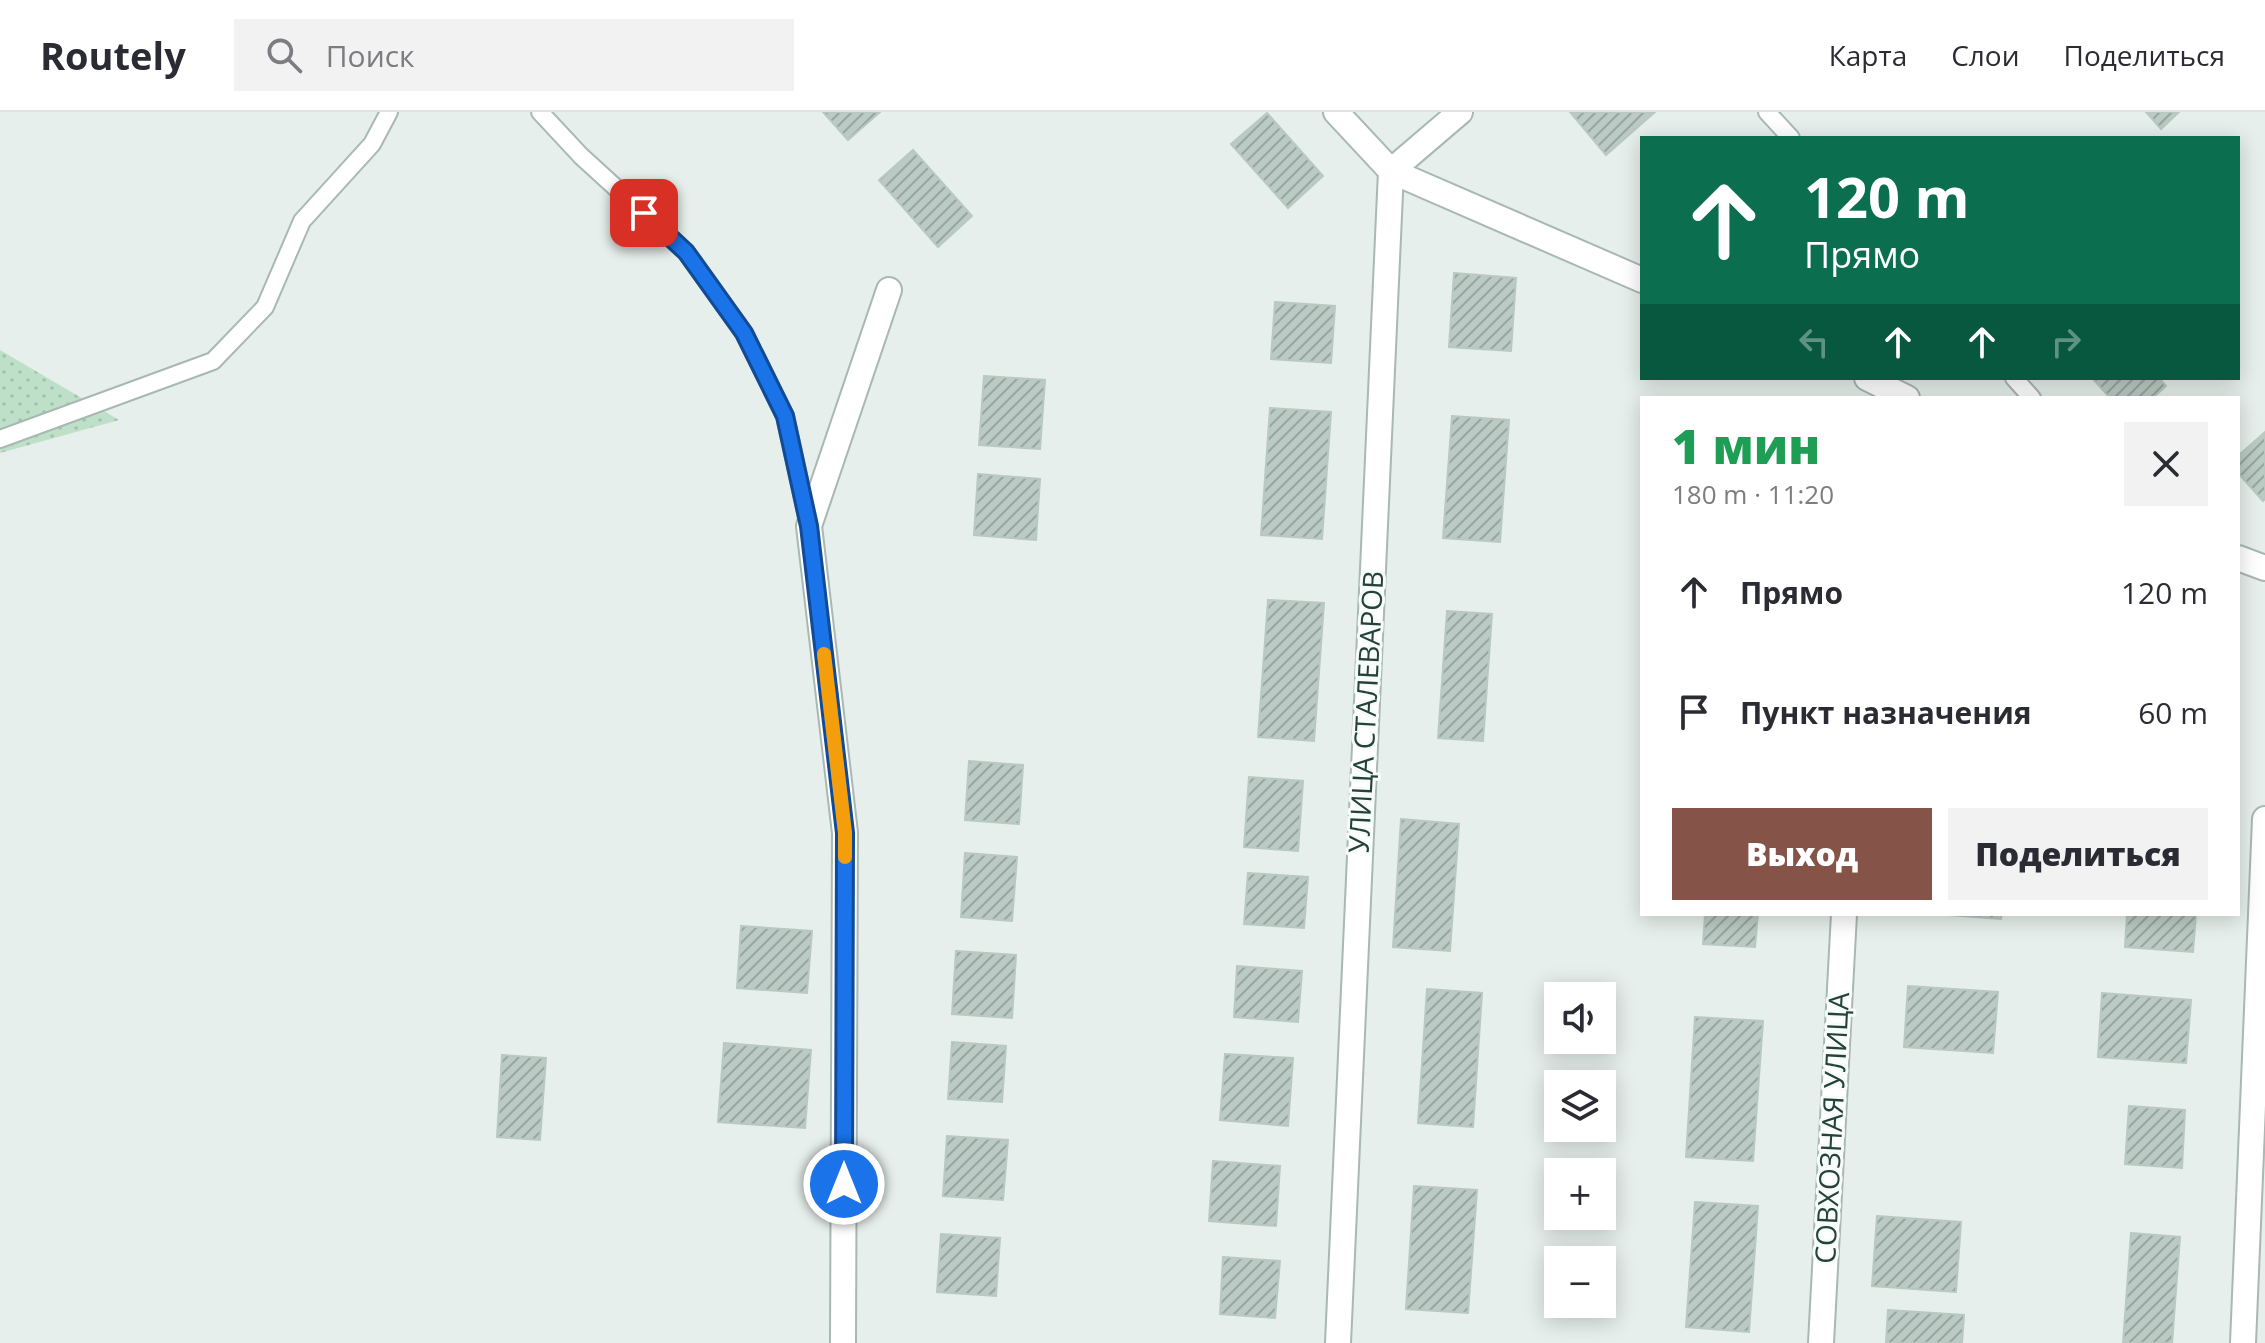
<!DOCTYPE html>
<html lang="ru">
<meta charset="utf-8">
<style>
:root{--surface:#fff;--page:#f2f2f3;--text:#2b2b33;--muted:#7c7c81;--line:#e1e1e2;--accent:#855347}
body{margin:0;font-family:"Open Sans",sans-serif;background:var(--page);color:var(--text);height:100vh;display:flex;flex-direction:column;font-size:30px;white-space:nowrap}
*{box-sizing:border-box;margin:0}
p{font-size:26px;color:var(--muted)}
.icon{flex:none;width:44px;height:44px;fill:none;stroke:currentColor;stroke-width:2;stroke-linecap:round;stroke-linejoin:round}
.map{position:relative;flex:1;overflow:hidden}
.side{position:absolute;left:1640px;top:284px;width:600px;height:520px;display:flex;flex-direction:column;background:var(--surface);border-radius:0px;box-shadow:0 4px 20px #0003}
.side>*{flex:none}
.hud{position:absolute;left:1640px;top:24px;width:600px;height:244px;border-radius:0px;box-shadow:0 4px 20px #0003;background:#0b6e4f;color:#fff;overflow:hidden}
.buttons{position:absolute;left:1544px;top:870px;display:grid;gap:16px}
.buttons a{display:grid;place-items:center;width:72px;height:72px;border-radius:0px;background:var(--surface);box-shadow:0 4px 20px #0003;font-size:40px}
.pin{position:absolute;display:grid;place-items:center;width:68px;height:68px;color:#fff;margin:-34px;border-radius:16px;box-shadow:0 4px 12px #0006}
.me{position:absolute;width:88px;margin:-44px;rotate:0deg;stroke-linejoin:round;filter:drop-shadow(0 0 6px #0008)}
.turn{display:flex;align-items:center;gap:28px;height:168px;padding:0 32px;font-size:36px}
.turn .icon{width:104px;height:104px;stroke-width:2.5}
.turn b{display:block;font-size:56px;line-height:68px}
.lanes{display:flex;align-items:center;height:76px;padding:0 32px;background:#0003;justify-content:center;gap:40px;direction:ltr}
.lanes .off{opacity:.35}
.round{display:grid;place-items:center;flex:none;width:84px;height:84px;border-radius:0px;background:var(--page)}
.overview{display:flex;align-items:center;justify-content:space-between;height:136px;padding:0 32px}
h1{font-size:48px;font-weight:800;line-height:60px;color:#1e9e55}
.cta{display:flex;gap:16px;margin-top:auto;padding:16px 32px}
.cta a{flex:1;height:92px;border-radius:0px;background:var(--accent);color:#fff;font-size:32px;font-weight:800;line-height:92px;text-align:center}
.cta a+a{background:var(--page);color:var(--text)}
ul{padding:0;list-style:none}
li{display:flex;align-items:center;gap:24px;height:120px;padding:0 32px}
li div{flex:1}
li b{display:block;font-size:30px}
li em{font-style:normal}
header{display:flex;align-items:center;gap:48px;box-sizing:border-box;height:112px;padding:0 40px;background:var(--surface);border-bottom:2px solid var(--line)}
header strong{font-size:38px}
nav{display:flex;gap:44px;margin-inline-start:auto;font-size:28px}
.search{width:560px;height:72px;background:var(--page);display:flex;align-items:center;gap:20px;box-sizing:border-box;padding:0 28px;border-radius:0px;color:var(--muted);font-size:30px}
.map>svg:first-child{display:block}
</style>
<header>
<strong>Routely</strong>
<div class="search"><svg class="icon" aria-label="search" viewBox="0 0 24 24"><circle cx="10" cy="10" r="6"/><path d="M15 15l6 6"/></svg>Поиск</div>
<nav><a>Карта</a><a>Слои</a><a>Поделиться</a></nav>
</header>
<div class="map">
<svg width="2265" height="1231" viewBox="0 0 2265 1231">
<defs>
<pattern id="green-dots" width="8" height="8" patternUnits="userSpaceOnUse" patternTransform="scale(2)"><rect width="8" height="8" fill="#bfe0c8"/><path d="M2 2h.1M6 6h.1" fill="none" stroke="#a4c1ad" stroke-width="1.8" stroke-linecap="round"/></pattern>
<pattern id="building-hatch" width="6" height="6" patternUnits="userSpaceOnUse" patternTransform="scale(2)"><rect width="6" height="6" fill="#bbcac4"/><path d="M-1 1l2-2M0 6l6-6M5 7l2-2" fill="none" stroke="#98a6a0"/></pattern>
</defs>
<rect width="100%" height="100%" fill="#e6efeb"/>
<!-- green -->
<path fill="url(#green-dots)" d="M0,238L119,308L0,341Z"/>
<!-- building -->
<path fill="url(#building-hatch)" stroke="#b8c9c2" stroke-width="2" d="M823,0H880L848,28Z
M1570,0H1655L1606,43Z
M2146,0H2179L2161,17Z
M1267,1L1323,64L1288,96L1231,32Z
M913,38L972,104L938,135L879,68Z
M1454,161L1516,166L1511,239L1449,235Z
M1275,190L1335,194L1331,251L1271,247Z
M984,264L1045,268L1040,337L979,333Z
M2092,266H2159L2166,274L2153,286H2110Z
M1270,296L1331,300L1322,427L1261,423Z
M1452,304L1509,308L1500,430L1443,426Z
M2265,320V387L2263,389L2238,361V344Z
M978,362L1040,367L1036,428L974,423Z
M1268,488L1324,491L1314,629L1258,625Z
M1447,499L1492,502L1483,629L1438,626Z
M969,649L1023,653L1019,712L965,708Z
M1249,665L1303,669L1298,739L1244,735Z
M1401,707L1459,712L1450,839L1393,835Z
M965,741L1017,745L1012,809L961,805Z
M1248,761L1308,765L1304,816L1244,812Z
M1705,802H1758L1755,835L1703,832Z
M1935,802H2002L2001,807Z
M2127,802H2196L2193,840L2125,835Z
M741,814L812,819L807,881L737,876Z
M956,839L1016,843L1012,906L952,902Z
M1237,854L1302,859L1298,910L1234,905Z
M1908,874L1998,880L1993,941L1904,935Z
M1427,877L1482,881L1473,1015L1418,1011Z
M2102,881L2191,888L2186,951L2098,945Z
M1695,905L1763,909L1753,1049L1686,1045Z
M952,930L1006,934L1002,990L948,987Z
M724,931L811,938L805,1016L718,1010Z
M1225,942L1293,946L1288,1014L1220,1008Z
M502,943L546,946L540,1028L497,1025Z
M2129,994L2185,998L2182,1056L2125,1052Z
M947,1024L1008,1028L1003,1088L943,1084Z
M1213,1049L1280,1054L1276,1114L1209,1109Z
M1414,1074L1477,1078L1468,1201L1406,1197Z
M1695,1090L1758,1094L1749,1220L1686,1215Z
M1877,1104L1961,1110L1956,1180L1872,1174Z
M2131,1121L2180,1125L2172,1231H2123Z
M941,1122L1000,1126L996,1184L937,1180Z
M1223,1145L1280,1149L1275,1206L1220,1202Z
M1888,1198L1964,1203L1962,1231H1886Z"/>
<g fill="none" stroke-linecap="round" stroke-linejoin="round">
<defs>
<path id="service" d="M540,0L581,44L686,140L744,221L785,304L809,414
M1767,0L1791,26
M2014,266L2032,286
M0,327L213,249L265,195L302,109L372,32L389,0"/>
<path id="minor" d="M1336,0L1391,59L1642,168
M1867,266L1907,286
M2238,446L2265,456
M843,1231L845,721L809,414L889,178
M1338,1231L1391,59L1460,0
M1821,1231L1844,802
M2243,1231L2265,707"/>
</defs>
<!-- service casing -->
<use href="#service" stroke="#a8b8b2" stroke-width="20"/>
<!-- minor casing -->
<use href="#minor" stroke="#a8b8b2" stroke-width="28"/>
<!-- service -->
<use href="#service" stroke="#fff" stroke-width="16"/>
<!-- minor -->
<use href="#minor" stroke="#fff" stroke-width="24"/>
</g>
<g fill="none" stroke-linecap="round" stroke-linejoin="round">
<defs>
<path id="route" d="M644,101L686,140L744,221L785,304L809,414L845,721L844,1072"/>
</defs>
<!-- route casing -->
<use href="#route" stroke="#114b97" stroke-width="20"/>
<!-- route -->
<use href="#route" stroke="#1a73e8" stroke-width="14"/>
<!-- slow -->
<path stroke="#f59e0b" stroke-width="14" d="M824,542L845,721V745"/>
</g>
<g text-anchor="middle" stroke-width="6" stroke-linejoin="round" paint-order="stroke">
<!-- street labels -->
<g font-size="28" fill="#24423a" stroke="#f7fbf9">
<text transform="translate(1366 600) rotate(-87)" y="10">УЛИЦА СТАЛЕВАРОВ</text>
<text transform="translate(1832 1016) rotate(-87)" y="10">СОВХОЗНАЯ УЛИЦА</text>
</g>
</g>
</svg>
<div class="buttons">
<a><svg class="icon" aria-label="sound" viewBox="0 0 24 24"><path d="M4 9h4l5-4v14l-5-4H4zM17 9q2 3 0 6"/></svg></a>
<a><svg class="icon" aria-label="layers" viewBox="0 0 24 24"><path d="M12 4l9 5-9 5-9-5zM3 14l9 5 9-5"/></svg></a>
<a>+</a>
<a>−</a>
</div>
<div class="pin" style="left:644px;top:101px;background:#d93025"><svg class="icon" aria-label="arrive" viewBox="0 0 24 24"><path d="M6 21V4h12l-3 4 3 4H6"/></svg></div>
<svg class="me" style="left:844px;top:1072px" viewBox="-20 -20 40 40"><circle r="17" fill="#1a73e8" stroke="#fff" stroke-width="3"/><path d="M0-11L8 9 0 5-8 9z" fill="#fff"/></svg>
<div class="hud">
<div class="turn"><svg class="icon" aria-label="ahead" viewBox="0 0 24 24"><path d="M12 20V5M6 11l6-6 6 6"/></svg><div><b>120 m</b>Прямо</div></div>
<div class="lanes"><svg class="icon off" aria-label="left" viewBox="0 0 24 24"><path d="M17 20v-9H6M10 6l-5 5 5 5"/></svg><svg class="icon" aria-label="ahead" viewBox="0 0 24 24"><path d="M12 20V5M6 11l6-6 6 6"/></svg><svg class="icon" aria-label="ahead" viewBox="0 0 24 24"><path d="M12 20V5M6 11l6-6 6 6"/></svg><svg class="icon off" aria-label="right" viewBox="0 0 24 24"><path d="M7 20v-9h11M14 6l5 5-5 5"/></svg></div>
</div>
<section class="side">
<div class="overview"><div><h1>1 мин</h1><p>180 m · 11:20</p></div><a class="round"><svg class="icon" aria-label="close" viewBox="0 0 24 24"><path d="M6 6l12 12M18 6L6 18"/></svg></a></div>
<ul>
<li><svg class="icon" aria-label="ahead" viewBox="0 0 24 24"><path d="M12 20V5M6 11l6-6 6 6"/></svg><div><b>Прямо</b></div><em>120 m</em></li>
<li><svg class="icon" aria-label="arrive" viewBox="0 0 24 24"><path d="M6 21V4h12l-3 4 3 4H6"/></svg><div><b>Пункт назначения</b></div><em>60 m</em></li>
</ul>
<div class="cta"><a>Выход</a><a>Поделиться</a></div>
</section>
</div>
